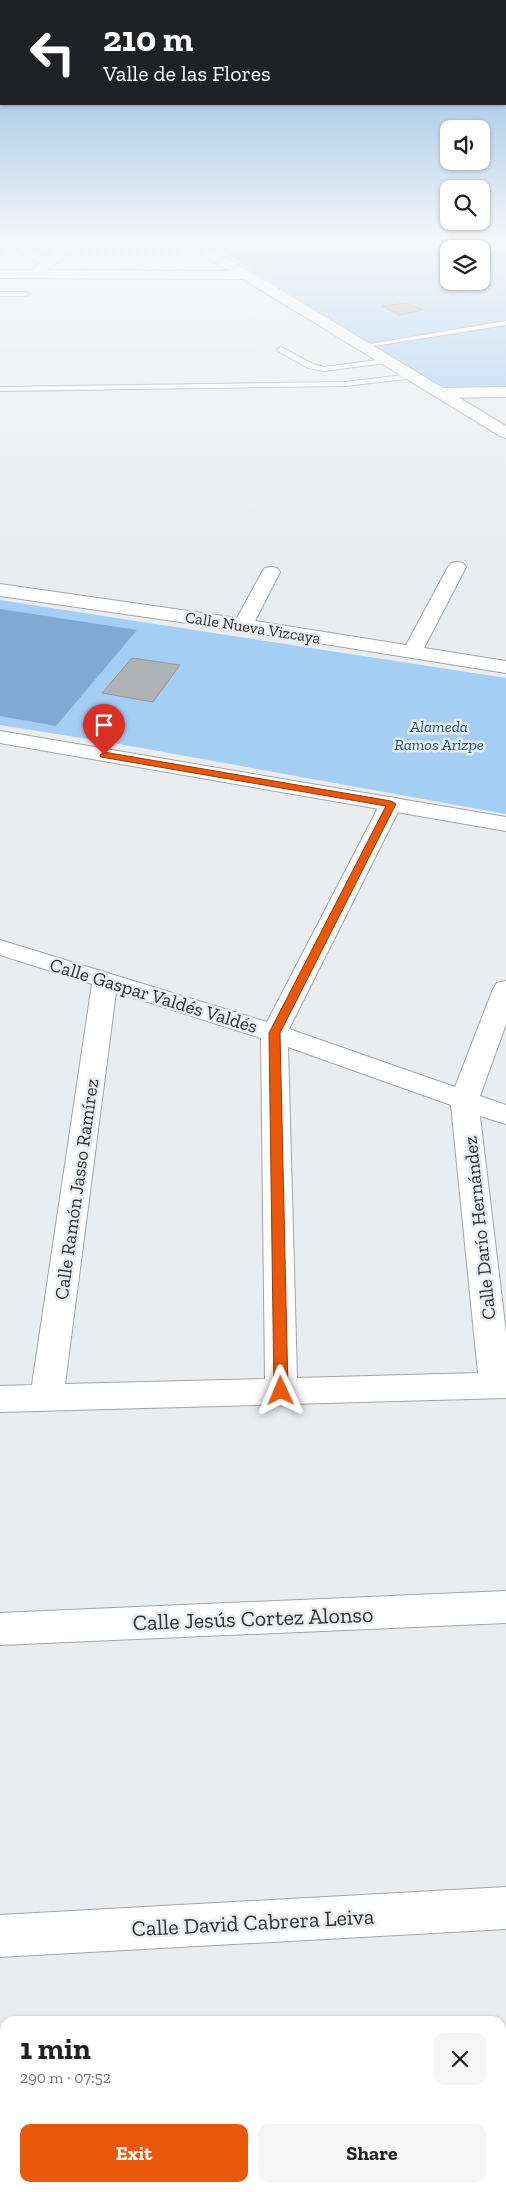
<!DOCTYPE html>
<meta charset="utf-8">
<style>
:root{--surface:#fff;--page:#f6f6f6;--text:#222;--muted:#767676;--accent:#ea580c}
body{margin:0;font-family:"Zilla Slab",serif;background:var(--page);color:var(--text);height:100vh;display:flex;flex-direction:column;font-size:19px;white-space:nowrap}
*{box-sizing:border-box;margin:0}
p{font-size:16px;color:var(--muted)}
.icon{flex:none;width:28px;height:28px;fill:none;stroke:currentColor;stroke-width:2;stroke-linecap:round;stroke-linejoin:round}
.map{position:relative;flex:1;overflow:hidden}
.side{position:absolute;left:0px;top:2016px;width:506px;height:176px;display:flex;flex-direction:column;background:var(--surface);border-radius:15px 15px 0 0;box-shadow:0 1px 4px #0004}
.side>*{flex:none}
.top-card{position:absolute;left:0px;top:0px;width:506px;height:105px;box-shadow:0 1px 4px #0004;background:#202124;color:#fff;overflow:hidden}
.controls{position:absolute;left:440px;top:120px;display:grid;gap:10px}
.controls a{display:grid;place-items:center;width:50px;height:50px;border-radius:10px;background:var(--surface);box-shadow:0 1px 4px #0004;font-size:25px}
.pin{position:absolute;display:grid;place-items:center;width:42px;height:42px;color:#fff;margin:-51px -21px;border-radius:50% 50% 50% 0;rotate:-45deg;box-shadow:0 0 5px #0007}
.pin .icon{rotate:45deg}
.me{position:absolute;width:55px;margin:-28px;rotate:359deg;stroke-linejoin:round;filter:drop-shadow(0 0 4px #0008)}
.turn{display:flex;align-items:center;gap:18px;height:105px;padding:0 20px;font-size:22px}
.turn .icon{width:65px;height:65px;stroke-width:2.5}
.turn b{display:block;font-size:35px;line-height:42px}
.round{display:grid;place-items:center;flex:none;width:52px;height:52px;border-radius:10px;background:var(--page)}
.head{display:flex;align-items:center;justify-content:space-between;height:85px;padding:0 20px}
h1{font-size:30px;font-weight:700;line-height:38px}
.cta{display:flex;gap:10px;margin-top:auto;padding:10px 20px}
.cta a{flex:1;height:58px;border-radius:10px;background:var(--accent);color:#fff;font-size:20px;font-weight:700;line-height:58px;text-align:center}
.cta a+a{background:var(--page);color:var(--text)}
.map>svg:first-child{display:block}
</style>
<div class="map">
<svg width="506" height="2192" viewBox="0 0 506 2192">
<rect width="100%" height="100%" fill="#eaedf0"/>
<!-- green -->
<path fill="#a5cef5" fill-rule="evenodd" d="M207,241H506V390L442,391ZM449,249H481V281H449Z
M0,600L506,678V814L119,744L0,725Z"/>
<!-- water -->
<path fill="#7faad4" d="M0,609L137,630L56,726L0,716Z"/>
<!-- building -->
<path fill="#b0b3b6" stroke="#949699" d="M407,303L423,310L399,315L382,306Z
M132,658L180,665L153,702L102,693Z"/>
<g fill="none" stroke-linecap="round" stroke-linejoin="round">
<defs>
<path id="lane" d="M0,292H26L29,294L26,296H0Z
M506,321V325L362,348L358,346Z
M281,347L313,364L324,367L386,359L390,361L386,363L324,371L308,368L278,351L277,349Z
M412,374L416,376L415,378L345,386L0,391V387L345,382Z"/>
<path id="street" d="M4,241H19L54,262L48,266L43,265Z
M506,387V397L440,398L435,396L432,393L435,390L440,388Z
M457,562L463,563L466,567L424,648L506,661V673L243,631L0,596V584L237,618L262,572L265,568L271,567L277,568L280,572L255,621L406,645L448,567L451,563Z
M391,797L399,799L402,804L289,1029L455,1087L493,989L497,983L506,981V1024L480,1096L506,1105V1124L480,1116L506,1333V1398L0,1412V1386L32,1385L92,984L0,955V940L267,1022L380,804L383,799ZM116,992L261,1038L265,1379L65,1384ZM288,1047L451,1105L478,1373L297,1378Z
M506,1887V1929L0,1957V1915Z"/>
<path id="secondary" d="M71,241H86L47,270L230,271L180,241H195L251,272L506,426V438L500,436L243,279L0,278V270H33L43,259Z
M0,731L506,817V831L0,743Z
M506,1591V1623L0,1645V1613Z"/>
</defs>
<!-- lane casing -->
<use href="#lane" stroke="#a2a5a7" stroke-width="2"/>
<!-- street casing -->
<use href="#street" stroke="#a2a5a7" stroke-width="2"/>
<!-- secondary casing -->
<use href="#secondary" stroke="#a2a5a7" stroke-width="2"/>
<!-- lane -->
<use href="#lane" fill="#fff" fill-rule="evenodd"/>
<!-- street -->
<use href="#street" fill="#fff" fill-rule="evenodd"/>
<!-- secondary -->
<use href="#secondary" fill="#fff" fill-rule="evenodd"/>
</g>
<!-- sky -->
<linearGradient id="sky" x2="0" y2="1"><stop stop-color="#7eb0e0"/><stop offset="0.44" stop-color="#f6f7f8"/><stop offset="1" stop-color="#f6f7f8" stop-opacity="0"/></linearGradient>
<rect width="506" height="548" fill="url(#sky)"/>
<!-- route -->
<path fill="#ea580c" stroke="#983908" d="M104,752L391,801L396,804L280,1033L288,1391L286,1395L281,1397L276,1395L274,1391L269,1033L386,806L101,757L100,755Z"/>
<g text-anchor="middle" stroke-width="5" stroke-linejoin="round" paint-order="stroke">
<!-- far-street labels -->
<g font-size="16" fill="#303132" stroke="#eaedf0">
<text transform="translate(253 627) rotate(9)" y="6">Calle Nueva Vizcaya</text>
</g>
<!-- far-park labels -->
<g font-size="16" font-style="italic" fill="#125589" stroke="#eaedf0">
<text x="439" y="732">Alameda<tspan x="439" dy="18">Ramos Arizpe</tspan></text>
</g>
<!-- street labels -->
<g font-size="19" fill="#303132" stroke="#eaedf0">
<text transform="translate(154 995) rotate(17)" y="7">Calle Gaspar Valdés Valdés</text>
<text transform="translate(76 1189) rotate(-82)" y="7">Calle Ramón Jasso Ramírez</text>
<text transform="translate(479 1228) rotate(-96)" y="7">Calle Darío Hernández</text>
</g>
<!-- near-street labels -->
<g font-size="22" fill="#303132" stroke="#eaedf0">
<text transform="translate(253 1618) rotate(-2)" y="8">Calle Jesús Cortez Alonso</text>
<text transform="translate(253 1922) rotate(-3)" y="8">Calle David Cabrera Leiva</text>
</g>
</g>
</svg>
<div class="controls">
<a><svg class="icon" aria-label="sound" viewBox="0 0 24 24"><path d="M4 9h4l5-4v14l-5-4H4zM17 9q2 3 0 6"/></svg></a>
<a><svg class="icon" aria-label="search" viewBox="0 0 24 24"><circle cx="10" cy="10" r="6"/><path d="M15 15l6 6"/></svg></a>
<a><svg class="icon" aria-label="layers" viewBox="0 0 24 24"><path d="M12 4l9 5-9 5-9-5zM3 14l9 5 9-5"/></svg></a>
</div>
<div class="pin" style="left:104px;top:755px;background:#d93025"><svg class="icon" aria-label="arrive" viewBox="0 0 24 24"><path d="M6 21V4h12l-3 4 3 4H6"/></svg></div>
<svg class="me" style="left:281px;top:1391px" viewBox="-20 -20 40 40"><path d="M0-17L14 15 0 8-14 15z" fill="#ea580c" stroke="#fff" stroke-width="4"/></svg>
<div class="top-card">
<div class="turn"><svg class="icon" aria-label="left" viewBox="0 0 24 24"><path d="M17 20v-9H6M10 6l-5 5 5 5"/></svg><div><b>210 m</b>Valle de las Flores</div></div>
</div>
<section class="side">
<div class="head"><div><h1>1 min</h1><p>290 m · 07:52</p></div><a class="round"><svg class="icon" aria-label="close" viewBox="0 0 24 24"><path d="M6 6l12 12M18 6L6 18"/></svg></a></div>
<div class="cta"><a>Exit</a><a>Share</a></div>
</section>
</div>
